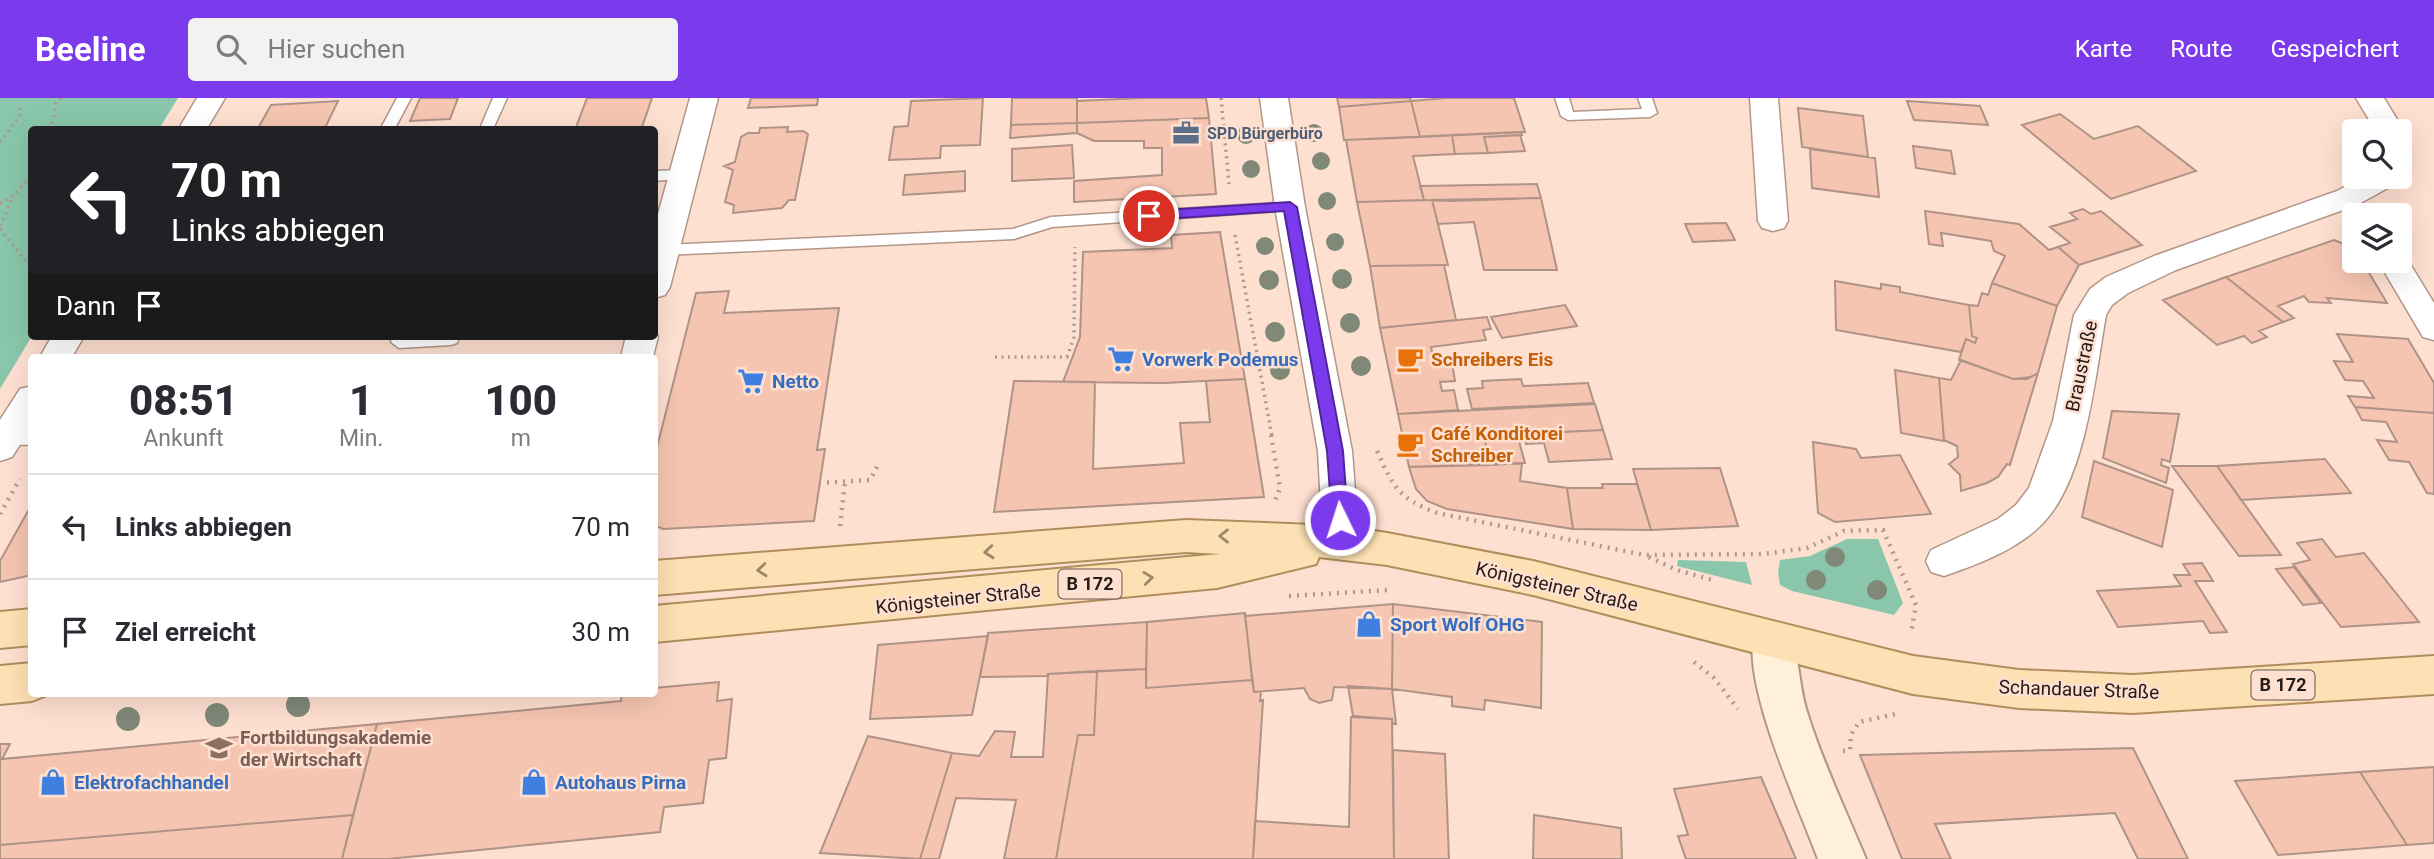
<!DOCTYPE html>
<html lang="de">
<meta charset="utf-8">
<style>
:root{--surface:#fff;--page:#f2f2f3;--text:#2b2b33;--muted:#7c7c81;--line:#e1e1e2;--accent:#7c3aed}
body{margin:0;font-family:Roboto,sans-serif;background:var(--page);color:var(--text);height:100vh;display:flex;flex-direction:column;font-size:26px;white-space:nowrap}
*{box-sizing:border-box;margin:0}
p{font-size:23px;color:var(--muted)}
.icon{flex:none;width:38px;height:38px;fill:none;stroke:currentColor;stroke-width:2;stroke-linecap:round;stroke-linejoin:round}
.map{position:relative;flex:1;overflow:hidden}
.side{position:absolute;left:28px;top:256px;width:630px;height:343px;display:flex;flex-direction:column;background:var(--surface);border-radius:7px;box-shadow:0 7px 28px #0002}
.side>*{flex:none}
.banner{position:absolute;left:28px;top:28px;width:630px;height:214px;border-radius:7px;box-shadow:0 7px 28px #0002;background:#202124;color:#fff;overflow:hidden}
.controls{position:absolute;left:2342px;top:21px;display:grid;gap:14px}
.controls a{display:grid;place-items:center;width:70px;height:70px;border-radius:7px;background:var(--surface);box-shadow:0 7px 28px #0002;font-size:35px}
.pin{position:absolute;display:grid;place-items:center;width:60px;height:60px;color:#fff;margin:-30px;border:4px solid #fff;border-radius:50%;box-shadow:0 2px 7px #0007}
.me{position:absolute;width:77px;margin:-38px;rotate:356deg;stroke-linejoin:round;filter:drop-shadow(0 0 5px #0008)}
.turn{display:flex;align-items:center;gap:24px;height:147px;padding:0 28px;font-size:32px}
.turn .icon{width:91px;height:91px;stroke-width:2.5}
.turn b{display:block;font-size:49px;line-height:60px}
.then{display:flex;align-items:center;height:66px;padding:0 28px;background:#0003;gap:14px;font-size:26px}
.eta{display:flex;justify-content:space-evenly;align-items:center;height:119px;text-align:center}
.eta b{font-size:42px;font-weight:800;line-height:49px}
ul{padding:0;list-style:none}
li{display:flex;align-items:center;gap:21px;height:105px;padding:0 28px;border-top:2px solid var(--line)}
li div{flex:1}
li b{display:block;font-size:26px}
li em{font-style:normal}
header{display:flex;align-items:center;gap:42px;box-sizing:border-box;height:98px;padding:0 35px;background:var(--accent);color:#fff}
header strong{font-size:33px}
nav{display:flex;gap:38px;margin-inline-start:auto;font-size:24px}
.search{width:490px;height:63px;background:var(--page);display:flex;align-items:center;gap:18px;box-sizing:border-box;padding:0 24px;border-radius:7px;color:var(--muted);font-size:26px}
.map>svg:first-child{display:block}
</style>
<header>
<strong>Beeline</strong>
<div class="search"><svg class="icon" aria-label="search" viewBox="0 0 24 24"><circle cx="10" cy="10" r="6"/><path d="M15 15l6 6"/></svg>Hier suchen</div>
<nav><a>Karte</a><a>Route</a><a>Gespeichert</a></nav>
</header>
<div class="map">
<svg width="2434" height="761" viewBox="0 0 2434 761">
<rect width="100%" height="100%" fill="#fee0d1"/>
<!-- green -->
<path fill="#89c6ab" d="M0,0H178L159,31L32,32V238L0,291Z
M1847,441H1878L1903,505L1894,517L1792,493L1780,487L1778,475L1780,462L1810,458Z
M1678,462L1746,464L1752,487L1677,468Z"/>
<!-- building -->
<path fill="#f5c5b1" stroke="#af9386" stroke-width="2" d="M420,0H458L450,21L410,23Z
M587,0H652L641,32H575Z
M751,0H818L817,7L748,10Z
M983,0L980,47L941,48L940,60L889,62L894,29L908,28L911,3Z
M1012,0H1077V25L1011,27Z
M1141,0H1206L1209,20L1077,25V3Z
M1337,0H1410L1411,3L1339,9Z
M1446,0H1514L1525,34L1420,39L1411,3Z
M338,3L324,32H257L271,7Z
M1411,3L1420,39L1344,42L1339,9Z
M1907,3L1980,8L1988,27L1914,22Z
M1798,10L1863,18L1868,59L1802,49Z
M2060,16L2094,41L2138,28L2196,73L2111,101L2022,27Z
M1209,20L1216,96L1074,104V83L1162,77V50H1144V43H1094L1077,35V25Z
M1077,25V35L1010,40L1011,27Z
M788,29L787,34L803,33L808,36L795,102H789L782,110L733,115L734,107L725,104L733,72L724,68L735,64L741,39L748,35H759L760,30Z
M1521,34L1522,37L1484,39L1488,55L1455,56L1452,37Z
M1452,37L1455,56L1413,58L1424,102L1357,104L1346,42Z
M1520,37L1525,53L1488,55L1484,39Z
M1072,47L1074,80L1012,83V51Z
M1913,48L1951,53L1955,76L1916,70Z
M1810,51L1875,60L1879,99L1812,90Z
M965,73V93L903,97L905,77Z
M1537,86L1541,100L1450,103L1424,102L1420,88Z
M1541,100L1557,172H1484L1474,124L1438,126L1432,102Z
M1432,102L1448,167L1370,168L1357,104Z
M2083,111L2091,116L2101,113L2142,147L2079,167L2058,149L2070,145L2050,129L2077,121L2070,115Z
M1925,113L2019,126L2049,152L2058,149L2079,167L2057,208L1992,185L2005,158L1994,153L1991,143L1941,135L1943,148L1929,146Z
M1726,125L1735,142L1693,144L1685,126Z
M1220,134L1245,281L1164,285L1063,284L1080,239L1083,154L1172,150L1171,137Z
M2334,142L2354,150V163H2362L2387,205L2327,200L2331,205L2309,204L2304,198L2278,208L2294,220L2283,224L2226,179Z
M1444,167L1456,222L1380,230L1370,168Z
M2226,179L2283,224L2259,233L2267,239L2252,245L2244,238L2217,247L2163,202Z
M1835,183L1881,191V186L1900,189V194L1969,207L1972,238L1977,240L1975,245L1966,241L1961,254L1836,232Z
M1992,185L2057,208L2038,275L2031,279L2013,281L1959,262L1966,241L1975,245L1977,240L1972,238L1969,207L1978,208L1982,195L1988,197Z
M729,193L724,215L839,210L817,352L825,351L814,423L663,431L654,427V361L696,195Z
M1565,207L1577,228L1502,240L1491,219Z
M1487,219L1491,231L1483,232L1486,242L1431,249L1435,265H1452L1455,283L1440,284L1442,293L1454,292L1458,312L1398,316L1380,230Z
M2337,236L2408,241L2434,285V315L2355,309L2348,298L2374,300L2363,283L2345,282L2334,263L2353,264Z
M1961,262L2013,281H2027L2038,275L2010,367L2007,366L1998,379L1987,385L1961,393L1960,377L1949,366L1958,359L1957,348L1944,342L1939,280L1951,282Z
M1895,272L1939,280L1944,343L1901,335Z
M1245,281L1264,399L994,414L1014,283L1095,284L1093,371L1184,365L1180,325L1210,324L1206,283Z
M1521,281L1523,288L1588,285L1594,305L1472,311L1467,291L1483,290L1482,283Z
M1595,306L1603,332L1499,337L1497,331H1482L1491,367L1409,369L1398,316Z
M2355,309L2434,315V396L2427,395L2409,364L2389,362L2377,342L2397,344L2386,324L2362,322Z
M2112,313L2179,316L2170,364L2162,361L2161,367L2169,370L2166,385L2103,360Z
M1482,331H1497L1499,337L1517,336L1525,365L1491,367Z
M1603,332L1612,361L1549,364L1544,345L1526,346L1524,336Z
M1813,344L1856,351L1861,360L1900,357L1931,416L1835,424L1818,415Z
M2325,361L2351,395L2241,402L2217,368Z
M2094,363L2173,392L2162,449L2082,419Z
M1522,365L1520,383L1567,390L1573,431L1447,411L1427,403L1416,391L1409,369Z
M2172,368H2217L2281,457L2239,458Z
M1720,370L1738,428L1651,432L1633,371Z
M1602,386H1637L1651,432L1573,431L1567,390H1603Z
M32,406V477L0,484V463Z
M2322,441L2336,459L2364,455L2419,524L2341,529L2293,466L2310,462L2297,445Z
M2202,465L2213,483H2195L2227,534L2210,535L2203,523L2118,529L2097,493L2181,488L2174,477H2190L2183,466Z
M2294,469L2321,505L2303,507L2276,471Z
M1393,506L1542,524L1541,610L1485,602L1484,612L1452,608V599L1392,591Z
M1393,506L1392,591L1334,589L1332,602L1319,605L1310,601L1304,590L1254,594L1245,518Z
M1245,515L1252,582L1146,590L1147,524Z
M1147,524L1146,571L1048,576V578L980,579L988,535Z
M988,538L972,617L870,621L878,547Z
M1146,571V590L1252,582L1254,594H1261L1260,603L1263,602L1253,761H1056L1078,637H1094L1097,573Z
M1097,573L1094,637H1078L1056,761H1004L1016,702L956,700L939,761H920L952,655L979,658L995,633L1015,634L1011,659H1043L1048,576Z
M719,584L717,603L732,601L726,660L709,662L703,705L664,709L660,734L388,761H342L377,626L621,603L622,595H654V590Z
M1348,588L1392,591L1396,626L1392,625V621L1353,618Z
M1351,619L1392,621L1394,761H1253L1255,723L1349,729Z
M377,626L353,717L0,747V646H10L2,661Z
M868,638L952,655L920,761L820,755Z
M2133,650L2188,761H2138L2115,715L1935,726L1951,761H1902L1860,657Z
M1393,652L1445,656L1449,761H1394Z
M2434,669V745L2407,747L2360,674Z
M2360,674L2407,747L2278,757L2235,683Z
M1761,679L1796,761H1686L1678,738L1688,737L1674,691Z
M353,717L342,761H0V747Z
M1534,717L1621,730L1622,761H1533Z"/>
<g fill="none" stroke-linecap="round" stroke-linejoin="round">
<defs>
<path id="service" d="M397,0H411L394,32H380Z
M493,0H507L493,31H483L481,28Z
M1555,0H1569L1573,14L1642,11L1638,0H1652L1657,15L1650,19L1568,22L1561,18Z
M683,72L688,74L690,77L688,80L654,83V73Z
M1290,104L1295,106L1297,109L1295,112L1052,129L1014,141L664,157L656,152L664,147L1013,131L1051,119Z
M393,238H460L457,245L451,247L399,250L391,244Z
M32,333V347L0,346V336Z"/>
<path id="minor" d="M197,0H225L206,32H178Z
M690,0H718L670,189L665,197L654,200V131Z
M1260,0H1288L1305,109L1352,353L1359,444L1354,454L1341,459L1328,454L1323,444L1318,353L1275,109Z
M1750,0H1778L1788,123L1784,130L1773,133L1762,130L1758,123Z
M2356,0H2384L2404,33L2400,39L2399,33H2376Z
M2363,79H2399L2395,86L2357,107L2176,172L2128,195L2112,207L2106,217C2095,278 2086,386 2039,429C2014,453 1976,467 1944,478L1931,474L1926,463L1931,452L1998,421L2016,407L2029,390L2053,323L2074,217L2090,191L2106,179L2154,158L2337,93Z
M2399,154L2404,156L2434,205V242L2423,239L2378,163H2399Z
M654,232L658,238L653,259H621L626,238H654Z
M52,238H84L72,259H40Z
M32,288V328L12,359L0,363V322L20,291Z"/>
<path id="secondary" d="M1772,523L1787,528C1800,555 1798,588 1808,617C1823,665 1846,713 1866,761H1818C1800,711 1735,574 1757,528Z"/>
<path id="primary" d="M1186,422L1341,428L1387,435L1533,463L1913,558L2019,572L2133,577L2434,558V596L2133,615L2019,610L1913,596L1533,497L1387,467L1319,459L1316,466L1217,490L654,544V508L1220,456L1186,454L654,497V463Z
M32,511V547L0,550V514Z
M32,565V595H48L47,597L32,603L0,606V568Z"/>
</defs>
<!-- service casing -->
<use href="#service" stroke="#b29688" stroke-width="3"/>
<!-- minor casing -->
<use href="#minor" stroke="#b29688" stroke-width="3"/>
<!-- secondary casing -->
<use href="#secondary" stroke="#b29688" stroke-width="4"/>
<!-- primary casing -->
<use href="#primary" stroke="#b08e5c" stroke-width="4"/>
<!-- path-far1 -->
<path stroke="#af988d" stroke-width="3.5" stroke-dasharray="2 4.5" stroke-linecap="butt" d="M1221,0L1229,86
M51,32L56,5L61,0
M0,44L21,16L20,7
M0,105L12,99L32,78
M0,128L12,100
M0,131L32,171
M1235,137L1272,338
M995,259H1073
M1067,259L1074,239L1075,149"/>
<!-- path -->
<path stroke="#af988d" stroke-width="4.5" stroke-dasharray="2 6" stroke-linecap="butt" d="M1271,337L1280,390L1275,403
M1377,353C1394,390 1398,400 1437,415L1645,457L1763,456L1807,450L1844,433L1883,432L1916,507L1911,535
M819,385L870,382L879,365
M0,416L20,381
M840,428L845,384
M1649,459L1677,472L1713,482
M1289,498L1388,492
M1694,564L1714,580L1738,611
M1843,653L1850,652L1851,637L1859,624L1896,616"/>
<!-- service -->
<use href="#service" fill="#fff" fill-rule="evenodd"/>
<!-- minor -->
<use href="#minor" fill="#fff" fill-rule="evenodd"/>
<!-- secondary -->
<use href="#secondary" fill="#fef0d9" fill-rule="evenodd"/>
<!-- primary -->
<use href="#primary" fill="#fde0b3" fill-rule="evenodd"/>
</g>
<!-- trees -->
<g fill="#808878">
<circle cx="1314" cy="35" r="9"/>
<circle cx="1246" cy="37" r="9"/>
<circle cx="1321" cy="63" r="9"/>
<circle cx="1251" cy="71" r="9"/>
<circle cx="1327" cy="103" r="9"/>
<circle cx="1335" cy="144" r="9"/>
<circle cx="1265" cy="148" r="9"/>
<circle cx="1342" cy="181" r="10"/>
<circle cx="1269" cy="182" r="10"/>
<circle cx="1350" cy="225" r="10"/>
<circle cx="1275" cy="234" r="10"/>
<circle cx="1361" cy="268" r="10"/>
<circle cx="1280" cy="272" r="10"/>
<circle cx="1835" cy="459" r="10"/>
<circle cx="1816" cy="482" r="10"/>
<circle cx="1877" cy="492" r="10"/>
<circle cx="298" cy="607" r="12"/>
<circle cx="217" cy="617" r="12"/>
<circle cx="128" cy="621" r="12"/>
</g>
<!-- one-way arrows -->
<defs><path id="oneway-chevron" d="M-2-3.5L2.5 0L-2 3.5" fill="none" stroke-width="1.6" stroke-linecap="round" stroke-linejoin="round" transform="scale(1.75)"/></defs>
<g stroke="#9c876c">
<use href="#oneway-chevron" transform="translate(1224 438) rotate(-180)"/>
<use href="#oneway-chevron" transform="translate(989 454) rotate(175)"/>
<use href="#oneway-chevron" transform="translate(762 472) rotate(175)"/>
<use href="#oneway-chevron" transform="translate(1148 480) rotate(-7)"/>
</g>
<!-- route -->
<path fill="#7c3aed" stroke="#51269a" stroke-width="2" d="M1290,104L1297,109L1343,353L1348,422L1346,426H1334L1332,422L1327,353L1284,113L1149,122L1142,118L1149,113Z"/>
<!-- icons -->
<defs>
<symbol id="office-bare" viewBox="-9 -9 18 18"><path d="M-6-3h4V-5.5h4V-3h4V5H-6ZM-1-4.5V-3h2v-1.5ZM-6 0V1H6V0Z" fill="#5c6f8a" stroke="#fee0d1" stroke-width="2.5" paint-order="stroke"/></symbol>
<symbol id="supermarket-bare" viewBox="-9 -9 18 18"><path d="M-6-5.5h2.5l.6 2H6L4.5 2H-2.5L-4.4-4H-6ZM-1.5 3.2a1.3 1.3 0 1 0 .1 0ZM3 3.2a1.3 1.3 0 1 0 .1 0Z" fill="#3f7fe0" stroke="#fee0d1" stroke-width="2.5" paint-order="stroke"/></symbol>
<symbol id="cafe-bare" viewBox="-9 -9 18 18"><path d="M-5.5-4.5H6V0H3Q3 3.5 0 3.5H-2.5Q-5.5 3.5-5.5 0ZM3-3.2v2h1.7v-2ZM-6 4.5H4V6H-6Z" fill="#e8710a" stroke="#fee0d1" stroke-width="2.5" paint-order="stroke"/></symbol>
<symbol id="shop-bare" viewBox="-9 -9 18 18"><path d="M-5-2.5h2.3a2.7 3.5 0 0 1 5.4 0H5L5.5 6h-11ZM-1.5-2.5h3a1.5 2.3 0 0 0-3 0Z" fill="#3f7fe0" stroke="#fee0d1" stroke-width="2.5" paint-order="stroke"/></symbol>
<symbol id="school-bare" viewBox="-9 -9 18 18"><path d="M0-5L7-2L0 1L-7-2ZM-4 1L0 2.5L4 1V4Q0 6-4 4Z" fill="#8d6e63" stroke="#fee0d1" stroke-width="2.5" paint-order="stroke"/></symbol>
</defs>
<g fill-rule="evenodd">
<use href="#office-bare" x="1167" y="16" width="38" height="38"/>
<use href="#supermarket-bare" x="1102" y="242" width="38" height="38"/>
<use href="#cafe-bare" x="1391" y="242" width="38" height="38"/>
<use href="#supermarket-bare" x="732" y="264" width="38" height="38"/>
<use href="#cafe-bare" x="1391" y="327" width="38" height="38"/>
<use href="#shop-bare" x="1350" y="507" width="38" height="38"/>
<use href="#school-bare" x="200" y="631" width="38" height="38"/>
<use href="#shop-bare" x="34" y="665" width="38" height="38"/>
<use href="#shop-bare" x="515" y="665" width="38" height="38"/>
</g>
<g text-anchor="middle" stroke-width="5" stroke-linejoin="round" paint-order="stroke">
<!-- far-service labels -->
<g font-size="16" font-weight="bold" fill="#4e5e75" stroke="#fee0d1" text-anchor="start">
<text x="1207" y="41">SPD Bürgerbüro</text>
</g>
<!-- shield labels -->
<g fill="#fee0d1" stroke="#67564e" stroke-width="2">
<rect x="1058.5" y="471.5" width="63" height="29" rx="5"/>
<rect x="2251.5" y="572.5" width="63" height="29" rx="5"/>
</g>
<g font-size="18" font-weight="bold" fill="#261b16">
<text x="1090" y="492">B 172</text>
<text x="2283" y="593">B 172</text>
</g>
<!-- shop labels -->
<g font-size="19" font-weight="bold" fill="#366cbe" stroke="#fee0d1" text-anchor="start">
<text x="1142" y="268">Vorwerk Podemus</text>
<text x="772" y="290">Netto</text>
<text x="1390" y="533">Sport Wolf OHG</text>
<text x="74" y="691">Elektrofachhandel</text>
<text x="555" y="691">Autohaus Pirna</text>
</g>
<!-- food labels -->
<g font-size="19" font-weight="bold" fill="#c56008" stroke="#fee0d1" text-anchor="start">
<text x="1431" y="268">Schreibers Eis</text>
<text x="1431" y="342">Café Konditorei<tspan x="1431" dy="22">Schreiber</tspan></text>
</g>
<!-- street labels -->
<g font-size="19" fill="#261b16" stroke="#fee0d1">
<text transform="translate(2081 268) rotate(-78)" y="7">Braustraße</text>
<text transform="translate(1557 488) rotate(13)" y="7">Königsteiner Straße</text>
<text transform="translate(958 500) rotate(-6)" y="7">Königsteiner Straße</text>
<text transform="translate(2079 591) rotate(2)" y="7">Schandauer Straße</text>
</g>
<!-- education labels -->
<g font-size="19" font-weight="bold" fill="#785e54" stroke="#fee0d1" text-anchor="start">
<text x="240" y="646">Fortbildungsakademie<tspan x="240" dy="22">der Wirtschaft</tspan></text>
</g>
</g>
</svg>
<div class="controls">
<a><svg class="icon" aria-label="search" viewBox="0 0 24 24"><circle cx="10" cy="10" r="6"/><path d="M15 15l6 6"/></svg></a>
<a><svg class="icon" aria-label="layers" viewBox="0 0 24 24"><path d="M12 4l9 5-9 5-9-5zM3 14l9 5 9-5"/></svg></a>
</div>
<div class="pin" style="left:1149px;top:118px;background:#d93025"><svg class="icon" aria-label="arrive" viewBox="0 0 24 24"><path d="M6 21V4h12l-3 4 3 4H6"/></svg></div>
<svg class="me" style="left:1340px;top:422px" viewBox="-20 -20 40 40"><circle r="17" fill="#7c3aed" stroke="#fff" stroke-width="3"/><path d="M0-11L8 9 0 5-8 9z" fill="#fff"/></svg>
<div class="banner">
<div class="turn"><svg class="icon" aria-label="left" viewBox="0 0 24 24"><path d="M17 20v-9H6M10 6l-5 5 5 5"/></svg><div><b>70 m</b>Links abbiegen</div></div>
<div class="then">Dann<svg class="icon" aria-label="arrive" viewBox="0 0 24 24"><path d="M6 21V4h12l-3 4 3 4H6"/></svg></div>
</div>
<section class="side">
<div class="eta">
<div><b>08:51</b><p>Ankunft</p></div>
<div><b>1</b><p>Min.</p></div>
<div><b>100</b><p>m</p></div>
</div>
<ul>
<li><svg class="icon" aria-label="left" viewBox="0 0 24 24"><path d="M17 20v-9H6M10 6l-5 5 5 5"/></svg><div><b>Links abbiegen</b></div><em>70 m</em></li>
<li><svg class="icon" aria-label="arrive" viewBox="0 0 24 24"><path d="M6 21V4h12l-3 4 3 4H6"/></svg><div><b>Ziel erreicht</b></div><em>30 m</em></li>
</ul>
</section>
</div>
